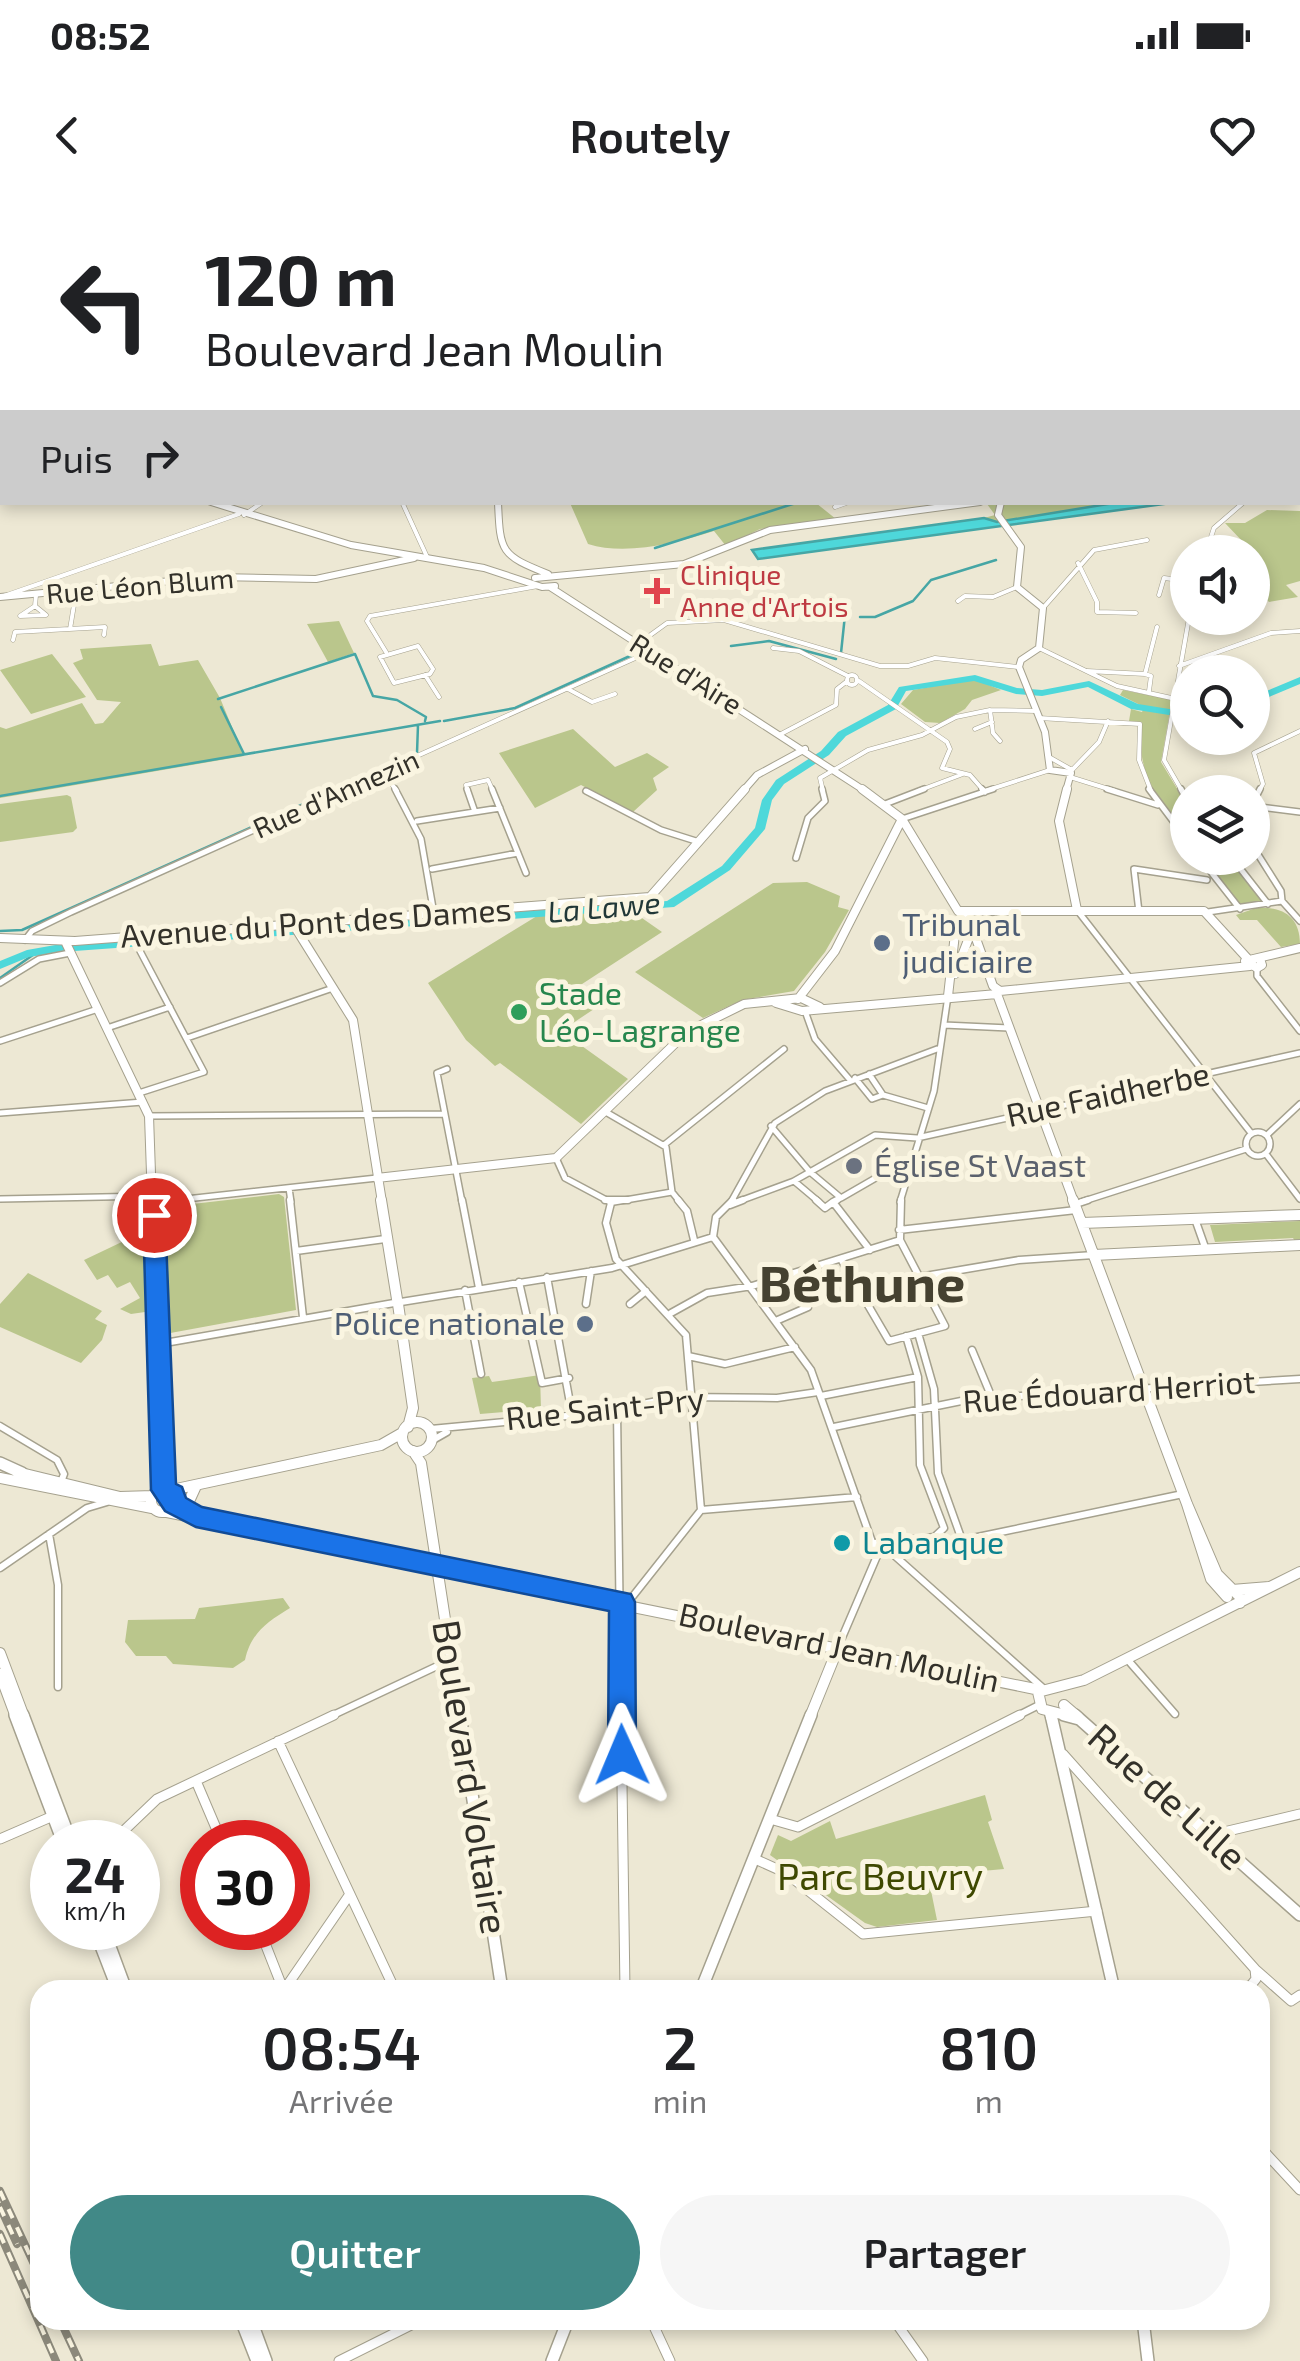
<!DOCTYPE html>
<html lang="fr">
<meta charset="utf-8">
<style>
:root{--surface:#fff;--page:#f6f6f6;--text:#202124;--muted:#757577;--accent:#418987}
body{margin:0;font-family:"Exo 2",sans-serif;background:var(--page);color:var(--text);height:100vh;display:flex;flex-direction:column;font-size:38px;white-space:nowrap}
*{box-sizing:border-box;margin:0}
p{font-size:32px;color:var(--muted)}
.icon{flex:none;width:55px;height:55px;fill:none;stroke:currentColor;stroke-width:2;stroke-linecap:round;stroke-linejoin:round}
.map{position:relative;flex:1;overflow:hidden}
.drawer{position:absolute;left:30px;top:1780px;width:1240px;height:350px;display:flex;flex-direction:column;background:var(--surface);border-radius:30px;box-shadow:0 5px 15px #0003}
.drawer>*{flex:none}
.guide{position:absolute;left:0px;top:0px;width:1300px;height:305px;box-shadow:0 5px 15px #0003;background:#fff;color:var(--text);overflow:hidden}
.controls{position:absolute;left:1170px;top:335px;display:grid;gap:20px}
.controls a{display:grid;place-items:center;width:100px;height:100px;border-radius:50%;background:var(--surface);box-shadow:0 5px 15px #0003;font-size:50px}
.speed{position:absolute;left:30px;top:1620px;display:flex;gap:20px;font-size:50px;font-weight:700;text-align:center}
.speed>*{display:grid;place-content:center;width:130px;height:130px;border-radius:50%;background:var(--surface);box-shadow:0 5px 15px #0003;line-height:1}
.speed small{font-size:25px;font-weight:400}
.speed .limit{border:15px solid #d22;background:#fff;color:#111}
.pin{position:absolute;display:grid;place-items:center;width:85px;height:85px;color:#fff;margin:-42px;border:5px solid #fff;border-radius:50%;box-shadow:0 2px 10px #0007}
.me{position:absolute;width:110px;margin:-55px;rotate:359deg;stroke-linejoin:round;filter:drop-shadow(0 0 8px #0008)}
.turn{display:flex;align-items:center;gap:35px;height:210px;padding:0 40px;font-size:45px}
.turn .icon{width:130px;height:130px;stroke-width:2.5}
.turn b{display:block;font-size:70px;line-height:85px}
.then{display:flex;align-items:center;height:95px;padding:0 40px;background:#0003;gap:20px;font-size:38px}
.eta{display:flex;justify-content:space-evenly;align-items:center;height:170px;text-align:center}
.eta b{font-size:60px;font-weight:600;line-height:70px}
.cta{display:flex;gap:20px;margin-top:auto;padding:20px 40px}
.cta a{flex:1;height:115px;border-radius:60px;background:var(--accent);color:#fff;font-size:40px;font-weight:600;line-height:115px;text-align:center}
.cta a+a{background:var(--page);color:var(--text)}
.status{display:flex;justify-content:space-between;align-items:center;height:70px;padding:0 50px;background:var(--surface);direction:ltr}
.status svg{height:28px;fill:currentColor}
header{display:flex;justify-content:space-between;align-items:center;height:130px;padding:0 40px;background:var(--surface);font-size:45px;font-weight:600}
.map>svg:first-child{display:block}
</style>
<div class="status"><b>08:52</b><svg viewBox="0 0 49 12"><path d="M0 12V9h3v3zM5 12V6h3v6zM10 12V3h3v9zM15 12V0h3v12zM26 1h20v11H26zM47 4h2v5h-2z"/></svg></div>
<header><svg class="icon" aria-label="back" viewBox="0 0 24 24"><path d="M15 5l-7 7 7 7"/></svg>Routely<svg class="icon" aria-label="heart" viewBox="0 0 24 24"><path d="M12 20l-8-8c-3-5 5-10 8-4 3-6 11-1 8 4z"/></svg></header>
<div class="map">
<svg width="1300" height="2161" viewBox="0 0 1300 2161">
<rect width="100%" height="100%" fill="#ede8d4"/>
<!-- green -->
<path fill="#bac68c" d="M570,303H816L836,319L760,329L726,346L714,331C676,343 626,356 588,344Z
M996,303H1114L997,322L984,318L995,315L987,304Z
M1267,310L1300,311V381L1286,385L1298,397L1269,402L1253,386V363L1261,361L1225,323H1245Z
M339,421L354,453L328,462L307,424Z
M151,444L159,466L198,460L220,498L244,556L0,598V527L6,529L82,503L95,524L103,523L121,502L97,500L73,463L83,459L80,449Z
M52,454L86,497L31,514L0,470Z
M974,479L1001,490L972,500L965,509L940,523L925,522L901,504L913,490Z
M1123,490L1172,500L1161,562L1187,605V638C1159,600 1135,574 1142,524L1129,521L1131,509L1142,512L1144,507L1120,495Z
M573,529L615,567L647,553L669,567L653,578L657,590L633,612L581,585L535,608L499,553Z
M67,595L71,597L77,628L73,632L0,642V604Z
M1203,658H1229L1264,701L1241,705Z
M807,682L840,696L838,707L849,710L825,752L794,791L742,800L703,818L635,772L773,683Z
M1256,708C1282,706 1300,716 1300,744L1281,747L1257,720H1240L1236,715Z
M629,709L662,732L579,786L603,803L561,831L628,879L581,924L500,863L495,866L466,840L428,783L537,716Z
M279,994L284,997L296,1110L165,1134L161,1012L166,1007Z
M1300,1021V1042L1296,1043L1293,1038L1215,1042L1210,1025Z
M147,1030L152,1111L131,1114L120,1109L140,1098L130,1082L117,1088L108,1075L97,1080L84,1060Z
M28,1073L102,1111L95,1119L107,1125L102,1140L81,1163L0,1127V1104Z
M540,1175L541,1209L480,1214L472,1178L489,1176L492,1182Z
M283,1398L290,1408C267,1422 251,1433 245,1460L233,1468L173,1464L166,1456H136L125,1442L128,1420L195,1419L199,1408Z
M985,1595L992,1620L988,1622L1004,1669L928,1676L937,1720L877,1727L865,1723L770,1655L778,1635L791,1641L830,1621L836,1639Z"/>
<!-- water -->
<path fill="#4ed8da" stroke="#46a6a5" stroke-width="2.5" d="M1114,303H1171L758,359L752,350L984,318L997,322Z"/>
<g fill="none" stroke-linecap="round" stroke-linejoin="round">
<!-- stream -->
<path stroke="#46a6a5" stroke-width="2.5" d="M863,2L869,0
M655,348L799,302
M811,417L843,416
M860,417H875L913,401L931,380L996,360
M731,446L769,441L836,459
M841,453L845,415
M218,499L355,454L373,496L397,500L426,517L425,521
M221,507L244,554
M444,521L515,508L641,451
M0,596L440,521
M0,731L22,730L417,553L418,525
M0,778L40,750"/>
<!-- river -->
<path fill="#4ed8da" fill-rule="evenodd" d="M975,475L1017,488L1042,490L1089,481L1138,504L1188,512V518L1131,509L1088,487L1042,496L1016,494L974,481L906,491L896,509L846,536L829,555L784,584L772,600L765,629L730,670L674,707L61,752L29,757L0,769V761L27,750L61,744L667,701L722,666L755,628L762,600L776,580L821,551L838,532L888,505L899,487Z
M1300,477V484L1252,504V497Z"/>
<defs>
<path id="street-far3" d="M14,2L23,0
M402,302L428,359
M835,307L849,302
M244,315L263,302
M1206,352L1214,328L1244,302
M1078,363L1097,402V412L1136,413
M1159,395L1164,378L1188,381
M4,396L239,314
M958,401L965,396L993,397L1017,387
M35,406L46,415L20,416Z
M35,406L36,395
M1043,408L1094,350L1147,340
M70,429L76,393
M13,440L15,432L105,427L104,435
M638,444L667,423L724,420L880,466H908L935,458L1019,467
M418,446L433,469L430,474L394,483L380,457Z
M773,448L799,451L848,476
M1039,448L1117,486L1176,499
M386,452L367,421L370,416L538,386
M1179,466L1271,433L1300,431
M1087,471L1145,474
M847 480a5 5 0 1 1 10 0a5 5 0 1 1-10 0Z
M425,475L439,497
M859,481L947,542L950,549L942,568L970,575L984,591
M568,489L592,502L615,494
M1149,491L1151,476L1145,474L1157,427
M990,510L993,533L1000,541
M1039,518L1140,524L1139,560L1151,591
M975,529L992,522
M781,534L836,505L837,489L846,482
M1049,557L1072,570
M1072,570L1099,542L1108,521
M383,573L397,591
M1070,577L1115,591
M339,591L651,451
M468,591L466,585L488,580L493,591
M823,591L820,578L868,550L922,535L956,517L990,510L1036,511
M918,591L963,574
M985,591L1050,570
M1182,591L1164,560L1189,418
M1259,591L1263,584L1254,553L1300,531"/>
<path id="street-far2" d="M395,589L421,639L434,714
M467,589L475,612
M492,589L526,673
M982,589L985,592
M1107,589L1158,605
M1149,589L1188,641
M1181,589L1188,602
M586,591L661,630L699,642
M885,604L924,589
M1252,605L1260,589
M1252,606L1300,612
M902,619L993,589
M417,621L500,608
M1252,645L1281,691L1282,701
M796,658L808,618L825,601L822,589
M1200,658L1240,709
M1232,658L1268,704
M432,669L518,653
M1077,710L1251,933
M1139,712L1134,669L1207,680
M1208,712L1282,701L1300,721
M25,740L32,731L71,712L345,589
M1257,768V776L1300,831
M0,783L39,759L70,753
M805,811L815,839L850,880
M944,825L1009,828
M107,828L170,807
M187,838L333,788
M0,841L98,809
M447,869L437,873L462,1002
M855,878L872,899L883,895L869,874
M139,893L204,872L140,751
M883,895L928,908
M604,911L666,947L672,992L680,1002
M0,913L143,902
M149,916L444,914
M771,926L810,972L841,998L833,1002
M1246 944a12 12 0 1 1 24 0a12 12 0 1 1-24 0Z
M1267,935L1300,904
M664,945L784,849
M1266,954L1300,999
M556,958L565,978L610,1002
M794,981L819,1002
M289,988L291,1002
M841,998L886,972L908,973
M0,999L152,996
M159,1002L377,978
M614,1002L672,992
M731,1002L775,923L825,891L937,849
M737,1002L794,981L875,935L917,938L1300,853
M900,1002L934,891L948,796
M1081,1002L1246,949"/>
<path id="street-far1" d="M290,1000L303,1117
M462,1000L479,1088
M605,1000H628
M678,1000L687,1011L694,1040
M816,1000L825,1008L833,1002
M833,1002L837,1000
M833,1002L870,1050
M154,1003L181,1000
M611,1003L606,1023L616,1059L686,1135L701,1310
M1076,1004L1088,1000
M730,1005L743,1000
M1195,1019L1206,1050
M899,1030L1076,1010
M713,1037L811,1170L877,1356
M713,1037L716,1017L733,1000
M296,1051L385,1039
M841,1059L889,1141L945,1126L900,1040L901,1000
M547,1077L572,1214
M919,1077L1019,1060L1094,1055
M519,1082L542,1183L569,1178
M465,1090L481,1174
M401,1102L612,1068L713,1037
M586,1104L591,1071
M630,1104L646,1091
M671,1113L707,1093L752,1086L900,1040
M778,1120L808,1107
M918,1133L934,1189L938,1273L963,1343
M159,1144L394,1103
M972,1150L992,1198
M688,1156L725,1164L795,1147
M821,1196L918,1177
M617,1210L621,1517
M0,1226L57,1260L64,1274L61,1282
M834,1227L971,1199L1300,1179
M431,1229L598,1213L677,1197L777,1198L818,1192
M433,1240L447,1232
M701,1310L857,1297
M49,1334L58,1385V1487
M875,1343L935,1337
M896,1348L930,1341L944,1328L920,1265L918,1177L906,1136
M896,1354L1183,1294
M895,1356L1043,1488
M0,1368L87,1308L107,1302
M622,1402L633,1396L701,1310
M838,1447L877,1356
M1127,1459L1175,1514
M329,1517L450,1460
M1015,1517L1039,1505"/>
<path id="street" d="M621,1515L625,1790
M278,1541L395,1790
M1063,1554L1255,1769L1256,1779L1247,1790
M196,1581L222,1642
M770,1619L798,1627L1020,1515
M1211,1635L1300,1614
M0,1639L53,1616
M112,1642L157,1599L334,1515
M755,1659L786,1673L863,1734L1097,1711
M259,1728L283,1789
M1255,1769L1291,1801L1300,1795
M284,1790L350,1694
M1260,1947L1300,1990
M651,2120L670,2161
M894,2120L923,2161
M339,2161L421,2120"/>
<path id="secondary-far4" d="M276,2L294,1
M1124,2L1130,0"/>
<path id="secondary-far3" d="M211,302L351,345L484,368L542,387L555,386
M498,302C500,353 501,355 548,374
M1001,302L998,315L1021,347L1017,387L1043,408L1039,448L1021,460L1019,467L1045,532L1050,570
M535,378L684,364L770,330L980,302
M550,387L865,591
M0,397L214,377L316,379L414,358
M1050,570L1071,573L1066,591
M743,591L757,575L805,549"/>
<path id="secondary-far2" d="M862,589L902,619L958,711L969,719L993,786L1000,791L997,794L1074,1002
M1067,589L1059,621L1077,710
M960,711H1204L1247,758
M293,724L353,820L382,1002
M0,738L75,741L650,697L745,589
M65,741L149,916L152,1002
M1260,759L1262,765L1257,768L1245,761L1300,748
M955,774L973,727
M1000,791L1250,766
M948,796L956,725
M798,799L835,751L902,619
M776,803L802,811L997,794
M377,978L556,958L687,832L744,804L801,798L820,807"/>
<path id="secondary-far1" d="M152,1000L163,1290
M381,1000L397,1099
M1073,1000L1187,1304L1217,1374L1240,1397V1403
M1082,1023L1300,1015
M1094,1055L1300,1045
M398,1104L413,1208L408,1227
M402 1237a15 15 0 1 1 30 0a15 15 0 1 1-30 0Z
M413,1251L421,1263L460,1517
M17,1272L120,1297L153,1296
M0,1278L152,1308
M151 1301a11 11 0 1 1 22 0a11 11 0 1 1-22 0Z
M167,1291L381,1245L402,1233
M1187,1304L1211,1379L1227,1397
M185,1310L196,1286
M162,1311L1040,1490
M1232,1390L1269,1387
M0,1453L24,1517
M0,1474L16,1517
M1064,1505L1078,1517
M1050,1512L1051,1517
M810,1517L838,1448
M1073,1517L1042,1509L1038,1492L1084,1480L1300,1372"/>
<path id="secondary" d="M15,1515L63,1642
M23,1515L71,1642
M460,1515L502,1790
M1051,1515L1114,1790
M1064,1515L1079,1519
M1075,1515L1300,1715
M94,1728L118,1790
M103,1728L126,1790
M701,1790L811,1515
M241,2120L257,2161
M251,2120L266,2161
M1143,2120L1148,2161
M552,2161L568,2120"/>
<path id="primary-far1" d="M329,0H409
M745,0L757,2
M304,2L317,0"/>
<path id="primary" d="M0,1263L22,1273"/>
</defs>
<!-- street-far3 casing -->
<use href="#street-far3" stroke="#a5a18e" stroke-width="5"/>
<!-- street-far2 casing -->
<use href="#street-far2" stroke="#a5a18e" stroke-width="8"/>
<!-- street-far1 casing -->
<use href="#street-far1" stroke="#a5a18e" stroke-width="9"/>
<!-- street casing -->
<use href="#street" stroke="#a5a18e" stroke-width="11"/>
<!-- secondary-far4 casing -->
<use href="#secondary-far4" stroke="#a5a18e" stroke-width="6"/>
<!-- secondary-far3 casing -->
<use href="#secondary-far3" stroke="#a5a18e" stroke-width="8"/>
<!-- secondary-far2 casing -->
<use href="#secondary-far2" stroke="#a5a18e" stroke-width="10"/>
<!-- secondary-far1 casing -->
<use href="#secondary-far1" stroke="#a5a18e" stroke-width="12"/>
<!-- secondary casing -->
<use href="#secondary" stroke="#a5a18e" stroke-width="14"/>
<!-- primary-far1 casing -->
<use href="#primary-far1" stroke="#a5a18e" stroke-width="6"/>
<!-- primary casing -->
<use href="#primary" stroke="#a5a18e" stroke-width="14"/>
<!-- street-far3 -->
<use href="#street-far3" stroke="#fff" stroke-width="4"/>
<!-- street-far2 -->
<use href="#street-far2" stroke="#fff" stroke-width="5"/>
<!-- street-far1 -->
<use href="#street-far1" stroke="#fff" stroke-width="6"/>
<!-- street -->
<use href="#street" stroke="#fff" stroke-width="9"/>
<!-- secondary-far4 -->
<use href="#secondary-far4" stroke="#fff" stroke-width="5"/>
<!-- secondary-far3 -->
<use href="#secondary-far3" stroke="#fff" stroke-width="6"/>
<!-- secondary-far2 -->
<use href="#secondary-far2" stroke="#fff" stroke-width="8"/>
<!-- secondary-far1 -->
<use href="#secondary-far1" stroke="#fff" stroke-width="10"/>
<!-- secondary -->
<use href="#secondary" stroke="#fff" stroke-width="11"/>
<!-- primary-far1 -->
<use href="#primary-far1" stroke="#fff" stroke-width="5"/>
<!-- primary -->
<use href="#primary" stroke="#fff" stroke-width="11"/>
<defs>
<path id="rail" d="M0,1991L40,2077
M0,2007L17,2044
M0,2034L56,2161
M60,2120L79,2161"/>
</defs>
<!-- rail casing -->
<use href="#rail" stroke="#8c897b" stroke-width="8"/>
<!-- rail -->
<use href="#rail" stroke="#faf5e1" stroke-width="4" stroke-dasharray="10" stroke-linecap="butt"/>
</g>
<!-- route -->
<path fill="#1a73e8" stroke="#114b97" stroke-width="2.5" d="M154,1007L165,1015L176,1284L182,1287L186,1298L202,1307L631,1394L635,1402L636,1555L632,1565L622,1568L612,1565L608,1555L609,1411L196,1327L165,1311L151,1290L143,1015Z"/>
<!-- markers -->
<path fill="#e0444e" stroke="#faf5e1" stroke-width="4" d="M652 376h10v10h10v10h-10v10h-10v-10h-10v-10h10z"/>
<g fill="#5c6f8a" stroke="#faf5e1" stroke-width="4">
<circle cx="882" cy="743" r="10"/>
<circle cx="585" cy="1124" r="10"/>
</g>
<circle fill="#2e9e5b" stroke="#faf5e1" stroke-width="4" cx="519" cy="812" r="10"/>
<circle fill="#6b7280" stroke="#faf5e1" stroke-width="4" cx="854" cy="966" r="10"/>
<circle fill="#0f9aa8" stroke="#faf5e1" stroke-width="4" cx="842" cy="1343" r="10"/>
<g text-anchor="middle" stroke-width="10" stroke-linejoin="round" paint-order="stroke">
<!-- far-health labels -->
<g font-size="28" fill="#be3a42" stroke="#faf5e1" text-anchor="start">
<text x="680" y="385">Clinique<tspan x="680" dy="32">Anne d'Artois</tspan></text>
</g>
<!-- far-street labels -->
<g font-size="28" fill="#33312a" stroke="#faf5e1">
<text transform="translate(140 386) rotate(-5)" y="10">Rue Léon Blum</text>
<text transform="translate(686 474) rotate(32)" y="10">Rue d'Aire</text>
<text transform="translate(336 594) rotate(-24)" y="10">Rue d'Annezin</text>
</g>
<!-- far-water labels -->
<g font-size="30" font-style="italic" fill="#213838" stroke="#faf5e1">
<text transform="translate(604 708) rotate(-5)" y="10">La Lawe</text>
</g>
<!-- street labels -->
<g font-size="32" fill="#33312a" stroke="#faf5e1">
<text transform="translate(316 723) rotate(-4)" y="11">Avenue du Pont des Dames</text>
<text transform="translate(1108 895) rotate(-12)" y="11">Rue Faidherbe</text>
<text transform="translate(1109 1192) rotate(-4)" y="11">Rue Édouard Herriot</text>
<text transform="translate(605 1209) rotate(-6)" y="11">Rue Saint-Pry</text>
<text transform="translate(839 1448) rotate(12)" y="11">Boulevard Jean Moulin</text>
</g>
<!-- service labels -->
<g font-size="32" fill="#4e5e75" stroke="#faf5e1" text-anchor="start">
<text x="902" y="736">Tribunal<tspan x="902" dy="37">judiciaire</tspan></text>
<text x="565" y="1135" text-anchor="end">Police nationale</text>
</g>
<!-- leisure labels -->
<g font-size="32" fill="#27864d" stroke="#faf5e1" text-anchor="start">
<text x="539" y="805">Stade<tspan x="539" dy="37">Léo-Lagrange</tspan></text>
</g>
<!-- worship labels -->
<g font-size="32" fill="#5b616d" stroke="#faf5e1" text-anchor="start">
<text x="874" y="977">Église St Vaast</text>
</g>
<!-- culture labels -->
<g font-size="32" fill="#0d838f" stroke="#faf5e1" text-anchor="start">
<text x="862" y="1354">Labanque</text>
</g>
<!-- near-street labels -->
<g font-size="38" fill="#33312a" stroke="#faf5e1">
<text transform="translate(470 1577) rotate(81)" y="13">Boulevard Voltaire</text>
<text transform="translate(1167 1597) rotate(42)" y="13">Rue de Lille</text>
</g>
<!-- near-park labels -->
<g font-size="38" fill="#3f4901" stroke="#faf5e1">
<text x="880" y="1690">Parc Beuvry</text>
</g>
<!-- town labels -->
<g font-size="52" font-weight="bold" fill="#454130" stroke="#faf5e1">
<text x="862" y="1102">Béthune</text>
</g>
</g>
</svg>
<div class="controls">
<a><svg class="icon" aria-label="sound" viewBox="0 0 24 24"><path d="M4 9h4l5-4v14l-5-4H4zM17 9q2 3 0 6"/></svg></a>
<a><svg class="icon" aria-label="search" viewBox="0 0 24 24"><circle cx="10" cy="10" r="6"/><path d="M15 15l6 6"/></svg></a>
<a><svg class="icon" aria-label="layers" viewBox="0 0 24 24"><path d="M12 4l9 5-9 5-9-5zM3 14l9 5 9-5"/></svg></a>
</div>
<div class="speed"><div>24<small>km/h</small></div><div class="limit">30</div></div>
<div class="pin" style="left:154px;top:1015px;background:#d93025"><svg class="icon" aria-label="arrive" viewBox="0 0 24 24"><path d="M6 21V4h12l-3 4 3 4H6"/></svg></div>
<svg class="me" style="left:622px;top:1555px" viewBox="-20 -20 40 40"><path d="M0-17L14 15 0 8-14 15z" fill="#1a73e8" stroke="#fff" stroke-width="4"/></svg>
<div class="guide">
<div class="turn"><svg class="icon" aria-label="left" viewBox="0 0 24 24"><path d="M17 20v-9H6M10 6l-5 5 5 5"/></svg><div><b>120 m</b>Boulevard Jean Moulin</div></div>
<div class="then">Puis<svg class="icon" aria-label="right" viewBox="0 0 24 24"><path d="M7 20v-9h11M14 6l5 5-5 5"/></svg></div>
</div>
<section class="drawer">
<div class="eta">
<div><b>08:54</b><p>Arrivée</p></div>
<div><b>2</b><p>min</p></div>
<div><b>810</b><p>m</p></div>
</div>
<div class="cta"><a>Quitter</a><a>Partager</a></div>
</section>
</div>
